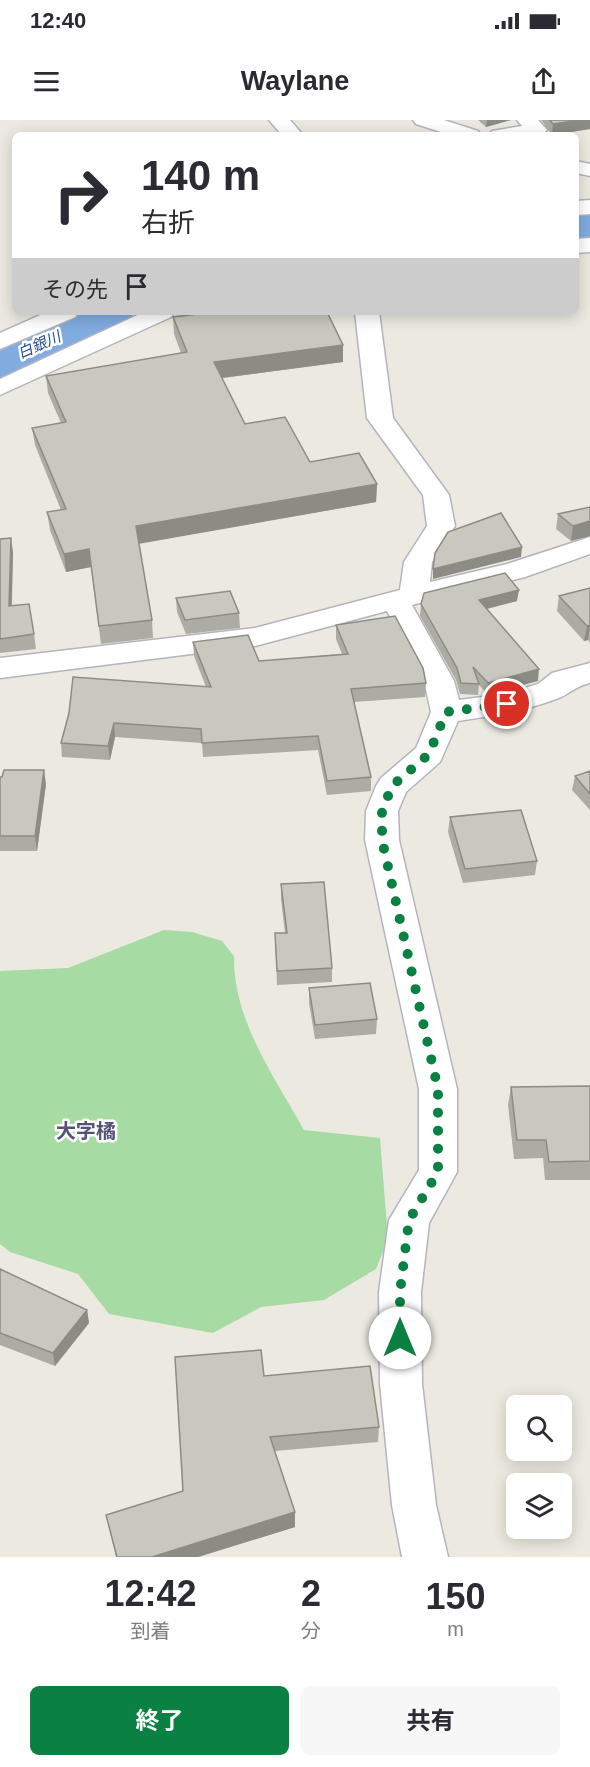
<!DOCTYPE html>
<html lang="ja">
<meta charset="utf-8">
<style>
:root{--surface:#fff;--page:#f7f7f7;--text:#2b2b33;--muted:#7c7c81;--accent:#0b8043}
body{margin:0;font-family:Helvetica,"Noto Sans JP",sans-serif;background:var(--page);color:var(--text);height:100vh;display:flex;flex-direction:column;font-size:22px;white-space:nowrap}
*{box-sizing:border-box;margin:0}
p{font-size:20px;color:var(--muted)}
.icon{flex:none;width:33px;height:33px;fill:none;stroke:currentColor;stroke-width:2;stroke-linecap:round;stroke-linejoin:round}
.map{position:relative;height:1437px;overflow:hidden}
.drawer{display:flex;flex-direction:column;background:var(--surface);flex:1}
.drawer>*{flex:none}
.hud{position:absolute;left:12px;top:12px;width:567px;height:183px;border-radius:9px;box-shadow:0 3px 15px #0003;background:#fff;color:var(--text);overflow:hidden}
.fabs{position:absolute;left:506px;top:1275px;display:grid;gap:12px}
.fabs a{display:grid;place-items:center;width:66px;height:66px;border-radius:9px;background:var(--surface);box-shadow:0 3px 15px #0003;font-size:30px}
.pin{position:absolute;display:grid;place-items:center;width:51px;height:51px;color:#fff;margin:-26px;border:3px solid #fff;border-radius:50%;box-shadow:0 2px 6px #0007}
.me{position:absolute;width:66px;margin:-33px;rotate:0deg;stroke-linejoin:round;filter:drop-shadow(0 0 4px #0008)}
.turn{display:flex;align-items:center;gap:21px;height:126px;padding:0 30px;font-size:27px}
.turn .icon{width:78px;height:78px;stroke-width:2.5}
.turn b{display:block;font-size:42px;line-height:51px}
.then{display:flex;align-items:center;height:57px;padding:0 30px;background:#0003;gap:12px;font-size:22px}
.eta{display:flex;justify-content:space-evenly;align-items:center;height:102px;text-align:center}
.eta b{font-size:36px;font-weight:700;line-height:42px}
.action{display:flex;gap:12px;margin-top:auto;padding:12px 30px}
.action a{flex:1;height:69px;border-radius:9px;background:var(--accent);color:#fff;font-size:24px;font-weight:700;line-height:69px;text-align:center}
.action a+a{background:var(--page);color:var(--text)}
.status{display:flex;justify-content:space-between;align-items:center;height:42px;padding:0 30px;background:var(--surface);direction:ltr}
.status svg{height:16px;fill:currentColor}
header{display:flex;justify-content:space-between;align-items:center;height:78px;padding:0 30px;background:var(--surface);font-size:27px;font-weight:700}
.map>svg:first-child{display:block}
</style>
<div class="status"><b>12:40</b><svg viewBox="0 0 49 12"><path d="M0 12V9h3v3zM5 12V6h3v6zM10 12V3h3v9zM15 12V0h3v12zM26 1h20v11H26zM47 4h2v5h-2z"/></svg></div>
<header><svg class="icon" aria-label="menu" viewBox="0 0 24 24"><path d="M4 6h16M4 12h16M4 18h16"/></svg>Waylane<svg class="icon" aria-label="share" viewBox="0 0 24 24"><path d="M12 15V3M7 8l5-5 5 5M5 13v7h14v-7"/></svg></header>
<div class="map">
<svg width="590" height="1437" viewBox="0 0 590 1437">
<rect width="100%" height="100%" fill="#eceae0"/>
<!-- green -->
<path fill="#a7dba4" d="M164,810L192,812L222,821L234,836C233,900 274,956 304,1010L380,1018L388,1119L376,1149L324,1180L261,1187L213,1213L109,1194L78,1154L10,1132L0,1124V851L68,848Z"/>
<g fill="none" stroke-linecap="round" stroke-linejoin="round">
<!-- river -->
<path fill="#81ace0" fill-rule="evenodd" d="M576,93H590V121H576Z
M71,192H135L128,202L18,254L0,258V224Z"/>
<defs>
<path id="minor" d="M269,0H290L303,15H282Z
M517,0H538L547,10L541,15H489L492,11L522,6Z
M590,80V94L576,95V81Z
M590,118V132L576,133V119Z
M47,192H79L75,197L0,229V213Z
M144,192H175L171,197L0,275V259Z
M355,192H379L393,298L449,375L455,406L432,442L430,462L507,444L590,417V434L525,457L412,485L454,561L459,580L505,574L538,564L552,553L590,543V563C573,567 569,575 556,579C524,591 492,596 458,601L440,642L406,672L398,691L399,720L457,969V1052L429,1103L421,1172L422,1264L436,1385L448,1437H402L392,1385L380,1264L379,1172L389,1100L419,1050V969L365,720L366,691L376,666L381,658L416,628L431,592L424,561L387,491L255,526L0,558V538L255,508L400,470L404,442L427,406L423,375L367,298Z"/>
<path id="secondary" d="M413,0H444L478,11L481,15H450L416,4Z
M576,41L590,44V56L576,53Z"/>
</defs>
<!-- minor casing -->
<use href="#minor" stroke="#b5b4be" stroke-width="3"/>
<!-- secondary casing -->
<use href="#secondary" stroke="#b5b4be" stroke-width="3"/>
<!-- minor -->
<use href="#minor" fill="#fff" fill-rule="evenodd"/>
<!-- secondary -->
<use href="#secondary" fill="#fff" fill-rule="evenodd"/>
</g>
<!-- wall -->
<path fill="#acaca3" d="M478,0H511L486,7Z
M541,0H590V9L552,15Z
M173,197L343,242L222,258L245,304L310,342L377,364L376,382L139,423L152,500L153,518L101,524L91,447L66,452L50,410L47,392L61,390L35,325L32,308L61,303L48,273L46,256L181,233L174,214Z
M590,387L571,421L556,409L558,394Z
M0,419L13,432L12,486L34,514L36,529L0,533Z
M590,468V523L588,520L584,521L557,491L559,476Z
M176,478L239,493L240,508L186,514L177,492Z
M517,481L487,489L538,561L487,574L479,565L478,575L460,574L456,560L420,496L421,484Z
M336,505L426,563L425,577L354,582L371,657V671L327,675L318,630L203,637L202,623L115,617L110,640L62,637L61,623L206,567L194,536L193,522L259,541L342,534L336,519Z
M590,651V690L572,670L575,656Z
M0,657L46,664L37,731H0Z
M450,697L537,741L535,755L463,763L448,712Z
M281,764L332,848V862L277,865L275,813H285L281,779Z
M309,868L377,899L376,914L315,919L309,883Z
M590,966V1060H545L543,1038L514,1039L508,985L511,967Z
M0,1149L87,1190L89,1203L55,1246L0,1225Z
M264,1256L379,1307L378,1322L275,1331L295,1407L198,1437H116L106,1395L183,1371Z"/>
<!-- shaded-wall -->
<path fill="#8c8c85" d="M487,0H511L486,7Z
M580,0H590V9L552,15L553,4Z
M343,225V242L214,259V242Z
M377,364L376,382L138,424L136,406Z
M590,401V416L571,421L573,406Z
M11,418L13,432L11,501L9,486Z
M522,427L521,437L433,459V449Z
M89,429L91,447L66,452L64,434Z
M519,470L517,481L478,491L479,480Z
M590,505L588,520L584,521L587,506Z
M539,549L538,561L487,574L488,563Z
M114,603L115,617L110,640L108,626Z
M44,650L46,664L37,731L35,716Z
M87,1190L89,1203L55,1246L53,1233Z
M295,1392V1407L198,1437H152Z"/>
<!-- building -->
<path fill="#c8c8be" stroke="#8c8c85" stroke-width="1.5" d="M550,0H580L553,4Z
M214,192H327L343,225L214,242L245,304L285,297L310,342L359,333L377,364L136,406L152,500L99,506L89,429L64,434L47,392L66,389L32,308L66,302L46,256L187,232L173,197Z
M590,387V401L573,406L558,394Z
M501,393L522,427L433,449L435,433L448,412Z
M11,418L9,486L29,484L34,514L0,519V419Z
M505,453L519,470L479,480L539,549L488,563L473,547L479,564L461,563L457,548L421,484L424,473Z
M590,468V505L587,506L559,476Z
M230,471L239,493L185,500L176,478Z
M395,496L423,548L426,563L351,569L371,657L327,661L318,616L202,623L201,609L114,603L108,626L61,623L69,593L73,557L211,567L193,522L248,515L259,541L348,534L336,505Z
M4,650H44L35,716H0V657H2Z
M590,651V674L575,656Z
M521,690L537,741L465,749L450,697Z
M324,762L332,848L277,851L275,813H287L281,764Z
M370,863L377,899L315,905L309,868Z
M590,966V1041L549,1042L546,1020H517L511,967Z
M0,1149L87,1190L53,1233L0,1213Z
M261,1230L264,1256L370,1246L379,1307L270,1317L295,1392L152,1437H117L106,1395L183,1371L175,1237Z"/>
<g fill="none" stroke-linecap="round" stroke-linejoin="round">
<!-- route -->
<path stroke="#0b8043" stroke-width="10" stroke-dasharray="0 18" d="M400,1218V1172L409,1100L438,1052V969L382,720V691L392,666L429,634L446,592L507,584"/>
</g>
<g text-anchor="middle" stroke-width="5" stroke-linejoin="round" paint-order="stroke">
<!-- far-water labels -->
<g font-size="15" font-style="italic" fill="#1f498e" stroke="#fff">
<text transform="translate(39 225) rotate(-24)" y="5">白銀川</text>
</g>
<!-- quarter labels -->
<g font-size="20" font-weight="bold" fill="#555278" stroke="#fff">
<text x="86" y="1018">大字橘</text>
</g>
</g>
</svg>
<div class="fabs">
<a><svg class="icon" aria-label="search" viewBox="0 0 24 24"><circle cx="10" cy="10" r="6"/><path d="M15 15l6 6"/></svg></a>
<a><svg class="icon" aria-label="layers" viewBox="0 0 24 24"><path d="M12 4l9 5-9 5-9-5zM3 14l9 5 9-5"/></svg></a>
</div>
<div class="pin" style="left:507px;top:584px;background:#d93025"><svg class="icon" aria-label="arrive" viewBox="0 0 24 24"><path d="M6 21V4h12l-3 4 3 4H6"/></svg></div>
<svg class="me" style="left:400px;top:1218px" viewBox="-20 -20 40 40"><circle r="19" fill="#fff"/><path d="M0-13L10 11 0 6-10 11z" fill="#0b8043"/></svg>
<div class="hud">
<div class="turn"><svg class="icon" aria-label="right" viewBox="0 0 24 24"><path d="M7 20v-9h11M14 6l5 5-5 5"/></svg><div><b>140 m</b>右折</div></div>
<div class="then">その先<svg class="icon" aria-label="arrive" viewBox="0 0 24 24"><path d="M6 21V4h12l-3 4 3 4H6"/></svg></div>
</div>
</div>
<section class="drawer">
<div class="eta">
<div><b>12:42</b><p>到着</p></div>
<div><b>2</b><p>分</p></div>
<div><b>150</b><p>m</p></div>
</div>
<div class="action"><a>終了</a><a>共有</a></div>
</section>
